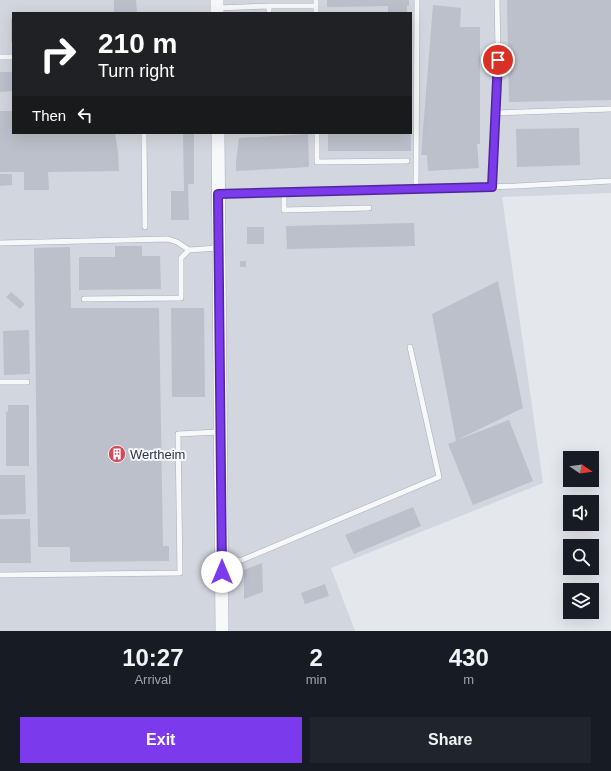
<!DOCTYPE html>
<style>
:root{--surface:#171b24;--page:#20242c;--text:#f1f3f6;--muted:#9ea1a6;--accent:#7c3aed}
body{margin:0;font-family:Arial,sans-serif;background:var(--page);color:var(--text);height:100vh;display:flex;flex-direction:column;font-size:15px;white-space:nowrap}
*{box-sizing:border-box;margin:0}
p{font-size:13px;color:var(--muted)}
.icon{flex:none;width:22px;height:22px;fill:none;stroke:currentColor;stroke-width:2;stroke-linecap:round;stroke-linejoin:round}
.map{position:relative;height:631px;overflow:hidden}
.details{display:flex;flex-direction:column;background:var(--surface);flex:1}
.details>*{flex:none}
.banner{position:absolute;left:12px;top:12px;width:400px;height:122px;border-radius:0px;box-shadow:0 4px 16px #0002;background:#202124;color:#fff;overflow:hidden}
.needle{width:26px;rotate:103deg}
.controls{position:absolute;left:563px;top:451px;display:grid;gap:8px}
.controls a{display:grid;place-items:center;width:36px;height:36px;border-radius:0px;background:var(--surface);box-shadow:0 4px 16px #0002;font-size:20px}
.pin{position:absolute;display:grid;place-items:center;width:34px;height:34px;color:#fff;margin:-17px;border:2px solid #fff;border-radius:50%;box-shadow:0 1px 4px #0007}
.me{position:absolute;width:44px;margin:-22px;rotate:0deg;stroke-linejoin:round;filter:drop-shadow(0 0 3px #0008)}
.turn{display:flex;align-items:center;gap:14px;height:84px;padding:0 20px;font-size:18px}
.turn .icon{width:52px;height:52px;stroke-width:2.5}
.turn b{display:block;font-size:28px;line-height:34px}
.then{display:flex;align-items:center;height:38px;padding:0 20px;background:#0003;gap:8px;font-size:15px}
.eta{display:flex;justify-content:space-evenly;align-items:center;height:68px;text-align:center}
.eta b{font-size:24px;font-weight:700;line-height:28px}
.button{display:flex;gap:8px;margin-top:auto;padding:8px 20px}
.button a{flex:1;height:46px;border-radius:0px;background:var(--accent);color:#fff;font-size:16px;font-weight:700;line-height:46px;text-align:center}
.button a+a{background:var(--page);color:var(--text)}
.map>svg:first-child{display:block}
</style>
<div class="map">
<svg width="611" height="631" viewBox="0 0 611 631">
<rect width="100%" height="100%" fill="#e4e7ec"/>
<!-- built -->
<path fill="#d2d6de" fill-rule="evenodd" d="M0,0H611V193L502,197L543,483L331,568L355,631H0ZM13,13H411V133H13Z"/>
<!-- building -->
<path fill="#bbc0ca" d="M114,0H136L137,13H114Z
M327,0H409V6H407V13H388V6L327,7Z
M507,0H611V100L509,102Z
M433,5L461,8L460,27H480V144H477L479,168L428,171L427,155H421Z
M11,19H13V42H11Z
M0,72H13V91L0,92Z
M0,111H13V133H115L118,152L119,171L48,172L49,190H24V172H0Z
M579,128L580,165L517,167L516,129Z
M183,133H194V184H188L189,220H171V191H184Z
M328,133H411V151H328Z
M308,134L309,167L236,171V162L239,138Z
M0,174H12V185L0,186Z
M414,223L415,246L287,249L286,226Z
M247,227H264V244H247Z
M115,246H142V256H160L161,289L79,290V257H115Z
M70,247L71,308H159L163,546H169V561L70,562V547H38L34,248Z
M240,261H246V267H240Z
M498,281L523,408L457,440L509,420L533,481L473,505L448,444L456,441L432,314Z
M11,292L25,304L20,309L6,297Z
M171,308H204L205,397H172Z
M29,330L30,374L4,375L3,331Z
M8,405H29V466H6V411L8,412Z
M0,475H25L26,514L0,515Z
M413,507L421,526L354,554L345,535Z
M0,519H30L31,563H0Z
M262,563L263,592L244,599V570Z
M325,584L329,596L305,604L301,593Z"/>
<g fill="none" stroke-linecap="round" stroke-linejoin="round">
<defs>
<path id="service" d="M316,0V13
M269,6H316
M217,8L269,6V13
M0,57H13
M495,113L611,109
M144,133L145,227
M317,133V162L407,161
M491,187L498,47L497,0
M416,189L417,0
M284,192V210L369,208
M219,194L516,186L611,181
M0,243L168,239L177,242L189,250L218,248
M84,299L181,298V258L189,250
M0,382H27
M223,561L242,560L439,477L410,347
M0,575L180,573L178,434L219,432"/>
<path id="tertiary" d="M217,0V13
M218,133L222,631"/>
</defs>
<!-- service casing -->
<use href="#service" stroke="#a9aeb7" stroke-width="6"/>
<!-- tertiary casing -->
<use href="#tertiary" stroke="#a9aeb7" stroke-width="14"/>
<!-- service -->
<use href="#service" stroke="#f7f8fa" stroke-width="5"/>
<!-- tertiary -->
<use href="#tertiary" stroke="#f7f8fa" stroke-width="13"/>
</g>
<g fill="none" stroke-linecap="round" stroke-linejoin="round">
<defs>
<path id="route" d="M222,572L218,194L492,187L498,60"/>
</defs>
<!-- route casing -->
<use href="#route" stroke="#51269a" stroke-width="10"/>
<!-- route -->
<use href="#route" stroke="#7c3aed" stroke-width="7"/>
</g>
<!-- icons -->
<defs>
<symbol id="building-disc" viewBox="-11 -11 22 22"><circle r="9.5" fill="#d1495b" stroke="#f4f6f9"/><path d="M-4-6H4V6H1V3H-1V6H-4ZM-2.5-4.3h1.7v1.8h-1.7ZM.8-4.3h1.7v1.8H.8ZM-2.5-1h1.7V.8h-1.7ZM.8-1h1.7V.8H.8Z" fill="#fff"/></symbol>
</defs>
<g fill-rule="evenodd">
<use href="#building-disc" x="107" y="444" width="20" height="20"/>
</g>
<g text-anchor="middle" stroke-width="4" stroke-linejoin="round" paint-order="stroke">
<!-- poi labels -->
<g font-size="13" fill="#2b3445" stroke="#f4f6f9" text-anchor="start">
<text x="130" y="459">Wertheim</text>
</g>
</g>
</svg>
<div class="controls">
<a><svg class="needle" viewBox="-14 -14 28 28"><path d="M0-13l5 13h-10z" fill="#e53935"/><path d="M0 13l5-13h-10z" fill="#9ea1a6"/></svg></a>
<a><svg class="icon" aria-label="sound" viewBox="0 0 24 24"><path d="M4 9h4l5-4v14l-5-4H4zM17 9q2 3 0 6"/></svg></a>
<a><svg class="icon" aria-label="search" viewBox="0 0 24 24"><circle cx="10" cy="10" r="6"/><path d="M15 15l6 6"/></svg></a>
<a><svg class="icon" aria-label="layers" viewBox="0 0 24 24"><path d="M12 4l9 5-9 5-9-5zM3 14l9 5 9-5"/></svg></a>
</div>
<div class="pin" style="left:498px;top:60px;background:#d93025"><svg class="icon" aria-label="arrive" viewBox="0 0 24 24"><path d="M6 21V4h12l-3 4 3 4H6"/></svg></div>
<svg class="me" style="left:222px;top:572px" viewBox="-20 -20 40 40"><circle r="19" fill="#fff"/><path d="M0-13L10 11 0 6-10 11z" fill="#7c3aed"/></svg>
<div class="banner">
<div class="turn"><svg class="icon" aria-label="right" viewBox="0 0 24 24"><path d="M7 20v-9h11M14 6l5 5-5 5"/></svg><div><b>210 m</b>Turn right</div></div>
<div class="then">Then<svg class="icon" aria-label="left" viewBox="0 0 24 24"><path d="M17 20v-9H6M10 6l-5 5 5 5"/></svg></div>
</div>
</div>
<section class="details">
<div class="eta">
<div><b>10:27</b><p>Arrival</p></div>
<div><b>2</b><p>min</p></div>
<div><b>430</b><p>m</p></div>
</div>
<div class="button"><a>Exit</a><a>Share</a></div>
</section>
